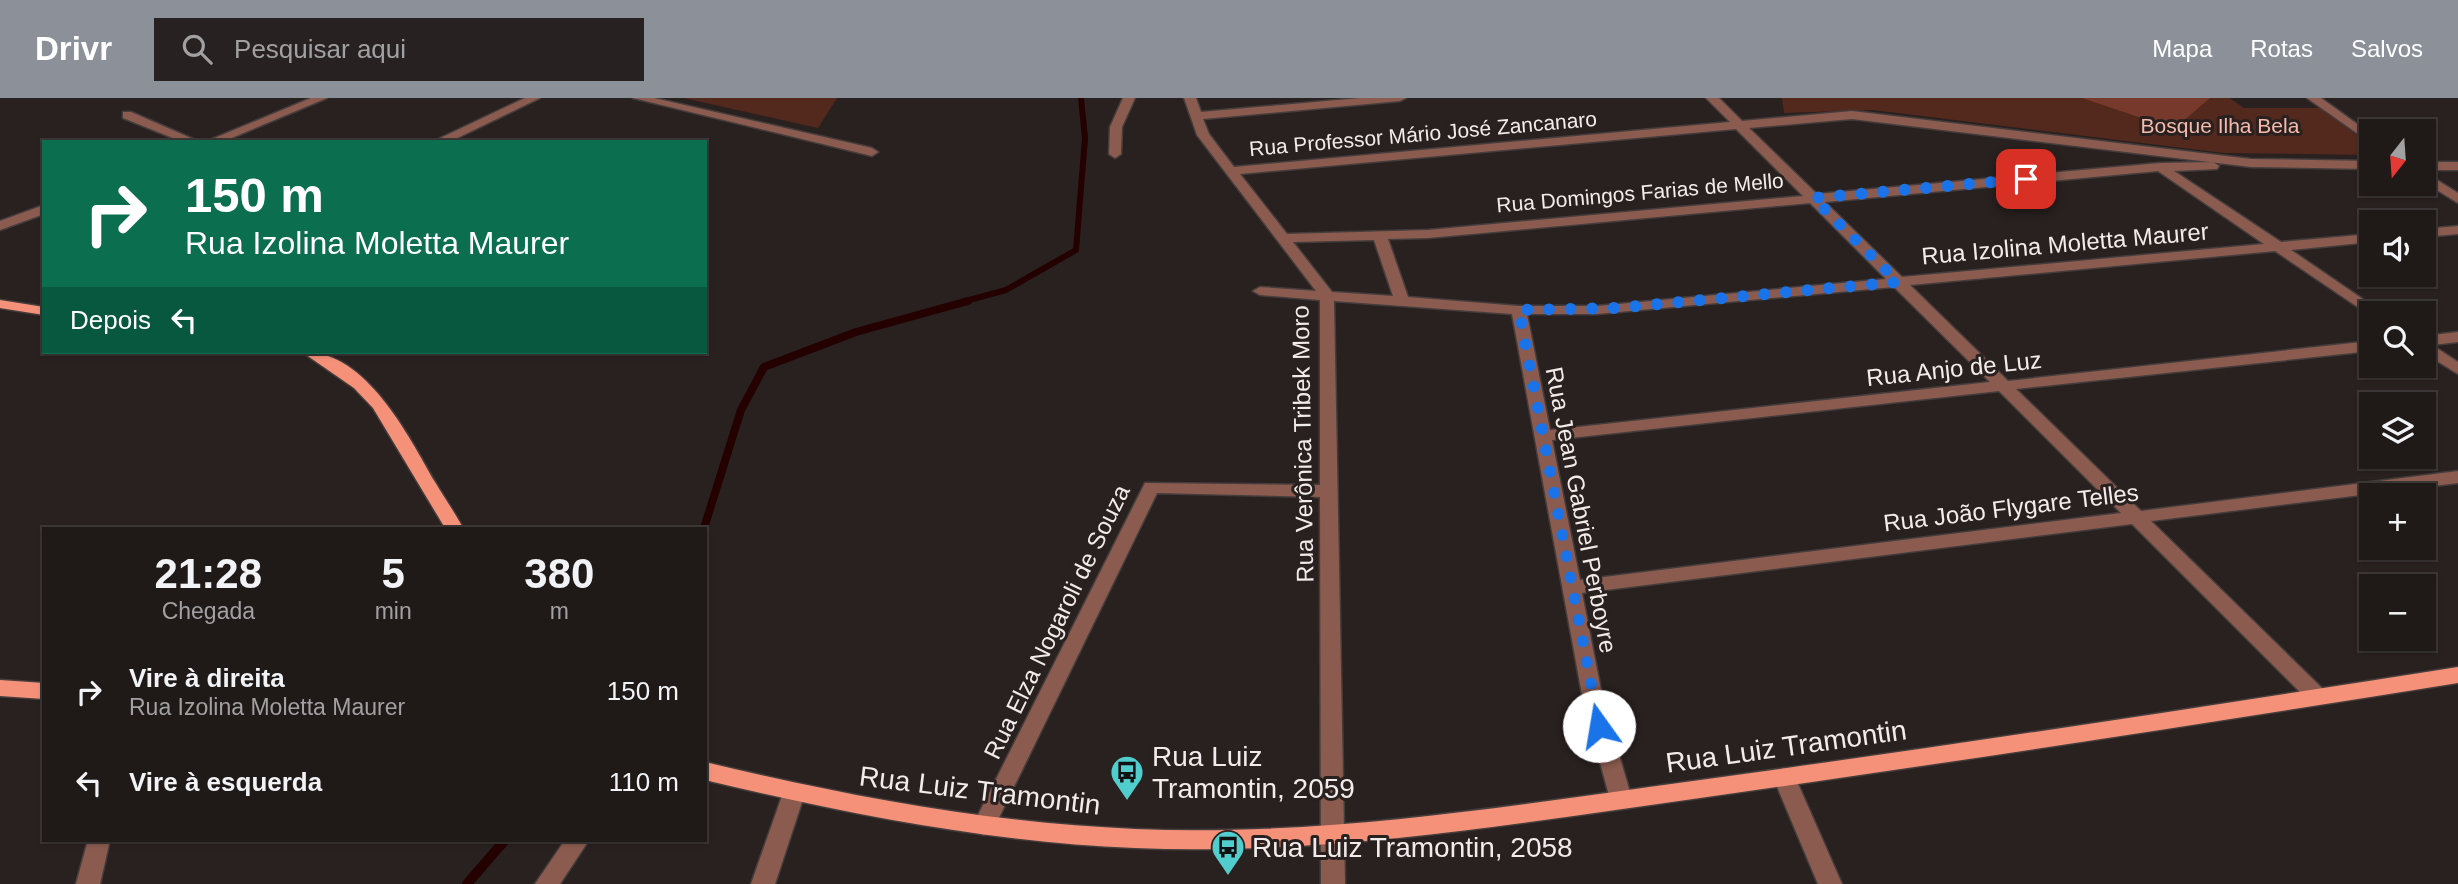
<!DOCTYPE html>
<html lang="pt">
<meta charset="utf-8">
<style>
:root{--surface:#1f1918;--page:#272221;--text:#f1f3f6;--muted:#a1a0a2;--line:#3c3837;--accent:#8c9099}
body{margin:0;font-family:Arial,sans-serif;background:var(--page);color:var(--text);height:100vh;display:flex;flex-direction:column;font-size:26px;white-space:nowrap}
*{box-sizing:border-box;margin:0}
p{font-size:23px;color:var(--muted)}
.icon{flex:none;width:38px;height:38px;fill:none;stroke:currentColor;stroke-width:2;stroke-linecap:round;stroke-linejoin:round}
.map{position:relative;flex:1;overflow:hidden}
.panel{position:absolute;left:42px;top:429px;width:665px;height:315px;display:flex;flex-direction:column;background:var(--surface);border-radius:0px;box-shadow:0 2px 5px #0004,0 0 0 2px var(--line)}
.panel>*{flex:none}
.banner{position:absolute;left:42px;top:42px;width:665px;height:214px;border-radius:0px;box-shadow:0 2px 5px #0004,0 0 0 2px var(--line);background:#0b6e4f;color:#fff;overflow:hidden}
.needle{width:46px;rotate:197deg}
.fabs{position:absolute;left:2359px;top:21px;display:grid;gap:14px}
.fabs a{display:grid;place-items:center;width:77px;height:77px;border-radius:0px;background:var(--surface);box-shadow:0 2px 5px #0004,0 0 0 2px var(--line);font-size:35px}
.pin{position:absolute;display:grid;place-items:center;width:60px;height:60px;color:#fff;margin:-30px;border-radius:14px;box-shadow:0 4px 10px #0006}
.me{position:absolute;width:77px;margin:-38px;rotate:347deg;stroke-linejoin:round;filter:drop-shadow(0 0 5px #0008)}
.turn{display:flex;align-items:center;gap:24px;height:147px;padding:0 28px;font-size:32px}
.turn .icon{width:91px;height:91px;stroke-width:2.5}
.turn b{display:block;font-size:49px;line-height:60px}
.then{display:flex;align-items:center;height:66px;padding:0 28px;background:#0003;gap:14px;font-size:26px}
.eta{display:flex;justify-content:space-evenly;align-items:center;height:119px;text-align:center}
.eta b{font-size:42px;font-weight:700;line-height:49px}
ul{padding:0;list-style:none}
li{display:flex;align-items:center;gap:21px;height:91px;padding:0 28px}
li div{flex:1}
li b{display:block;font-size:26px}
li em{font-style:normal}
header{display:flex;align-items:center;gap:42px;box-sizing:border-box;height:98px;padding:0 35px;background:var(--accent);color:#fff}
header strong{font-size:33px}
nav{display:flex;gap:38px;margin-inline-start:auto;font-size:24px}
.search{width:490px;height:63px;background:var(--page);display:flex;align-items:center;gap:18px;box-sizing:border-box;padding:0 24px;border-radius:0px;color:var(--muted);font-size:26px}
.map>svg:first-child{display:block}
</style>
<header>
<strong>Drivr</strong>
<div class="search"><svg class="icon" aria-label="search" viewBox="0 0 24 24"><circle cx="10" cy="10" r="6"/><path d="M15 15l6 6"/></svg>Pesquisar aqui</div>
<nav><a>Mapa</a><a>Rotas</a><a>Salvos</a></nav>
</header>
<div class="map">
<svg width="2458" height="786" viewBox="0 0 2458 786">
<rect width="100%" height="100%" fill="#292120"/>
<!-- green -->
<path fill="#53281d" d="M684,0H837L818,30Z
M1782,0H2230L2244,10H2321L2371,48V57L2224,55L1873,12L1784,15Z"/>
<!-- forest -->
<path fill="#76392b" d="M2082,0H2210L2174,31Z"/>
<g fill="none" stroke-linecap="round" stroke-linejoin="round">
<!-- stream-far2 -->
<path stroke="#250000" stroke-width="6" d="M962,204L1006,192L1076,152L1085,40L1081,0"/>
<!-- stream-far1 -->
<path stroke="#250000" stroke-width="8" d="M704,430L741,312L764,269L856,234L968,203"/>
<!-- stream -->
<path stroke="#250000" stroke-width="10" d="M467,786L505,742"/>
<defs>
<path id="minor" d="M311,0H327L222,44H205Z
M525,0H540L449,44H432Z
M633,0H654L872,50L878,54L872,58Z
M1123,0H1135L1122,29L1121,56L1115,60L1109,56L1110,29Z
M1184,0H1196L1201,14L1360,0H1406L1400,3L1203,21L1209,36L1234,69L1730,24L1706,0H1719L1742,23L1852,13L2251,61L2371,63V71L2251,69L1852,21L1749,30L1817,96L2160,65L2213,64L2219,68L2217,71L2174,73L2281,144L2371,136V144L2291,152L2383,215H2371V218L2275,153L1910,187L2008,283L2371,243V253L2016,291L2141,413L2458,373V385L2151,423L2325,593L2328,599L2325,605L2318,607L2311,605L2132,426L1582,495L1603,602L1632,701L1629,707L1621,710L1613,707L1610,701L1583,602L1512,216L1334,203L1345,786H1321L1320,399L1157,395L992,734L984,737L976,734L973,727L1145,385L1320,387V202L1260,197L1253,193L1260,189L1316,193L1197,37ZM1736,31L1803,98L1428,132L1287,136L1240,76ZM2158,73L2264,146L1902,179L1825,104ZM1810,105L1886,181L1597,208H1519L1408,199L1388,141L1428,140ZM1374,142L1393,198L1332,194L1293,144ZM1894,189L1990,284L1550,332L1527,216H1597ZM1999,293L2121,415L1580,482L1552,342Z
M2307,0H2321L2371,36V45Z
M123,14H131L200,44H183L123,20Z
M2424,64H2458V72H2424Z
M2424,74L2458,95V105L2424,84Z
M44,107V116L0,132V123Z
M2458,128V136L2424,139V131Z
M2458,234V244L2432,247L2458,264V276L2424,255V238Z
M1784,670L1792,673L1795,679L1842,786H1818L1773,679L1776,673Z
M794,686L802,689L805,695L775,786H751L783,695L786,689Z
M88,742H110L100,786H76Z
M565,742H589L560,786H535Z"/>
<path id="major" d="M0,202L44,209V217L0,210Z
M302,254C365,251 408,337 435,384C444,399 455,415 463,430H445L373,310L354,290Z
M2458,569V585C2203,626 1948,665 1693,701C1508,727 1322,758 1135,750C989,744 847,716 705,682V664C847,698 990,725 1135,731C1322,739 1508,708 1693,683C1948,648 2203,609 2458,569Z
M0,582L44,585V601L0,598Z"/>
</defs>
<!-- minor casing -->
<use href="#minor" stroke="#453d3c" stroke-width="3"/>
<!-- major casing -->
<use href="#major" stroke="#453d3c" stroke-width="3"/>
<!-- minor -->
<use href="#minor" fill="#8b5b4f" fill-rule="evenodd"/>
<!-- major -->
<use href="#major" fill="#f59179" fill-rule="evenodd"/>
</g>
<g fill="none" stroke-linecap="round" stroke-linejoin="round">
<!-- route -->
<path stroke="#1a73e8" stroke-width="12" stroke-dasharray="0 21.6" d="M1599,628L1519,212L1615,210L1898,184L1813,100L2026,81"/>
</g>
<!-- icons -->
<defs>
<symbol id="bus-pin" viewBox="-11 -11 22 30"><path d="M0 17L-7.5 6A9.5 9.5 0 1 1 7.5 6Z" fill="#52cdcd" stroke="#292120"/><path d="M-5-6H5V4H4V6H2V4H-2V6H-4V4H-5ZM-3.5-4V0h7V-4ZM-3.5 1.2v1.5H-2V1.2ZM2 1.2v1.5H3.5V1.2Z" fill="#111"/></symbol>
</defs>
<g fill-rule="evenodd">
<use href="#bus-pin" x="1108" y="655" width="38" height="52"/>
<use href="#bus-pin" x="1209" y="730" width="38" height="52"/>
</g>
<g text-anchor="middle" stroke-width="6" stroke-linejoin="round" paint-order="stroke">
<!-- far-park labels -->
<g font-size="21" fill="#f5baac" stroke="#292120">
<text x="2220" y="35">Bosque Ilha Bela</text>
</g>
<!-- far-street labels -->
<g font-size="21" fill="#f1eceb" stroke="#292120">
<text transform="translate(1423 36) rotate(-5)" y="7">Rua Professor Mário José Zancanaro</text>
<text transform="translate(1640 95) rotate(-5)" y="7">Rua Domingos Farias de Mello</text>
</g>
<!-- street labels -->
<g font-size="24" fill="#f1eceb" stroke="#292120">
<text transform="translate(2065 146) rotate(-5)" y="8">Rua Izolina Moletta Maurer</text>
<text transform="translate(1954 271) rotate(-6)" y="8">Rua Anjo de Luz</text>
<text transform="translate(1303 346) rotate(-91)" y="8">Rua Verônica Tribek Moro</text>
<text transform="translate(2011 410) rotate(-7)" y="8">Rua João Flygare Telles</text>
<text transform="translate(1581 412) rotate(79)" y="8">Rua Jean Gabriel Perboyre</text>
<text transform="translate(1057 524) rotate(-64)" y="8">Rua Elza Nogaroli de Souza</text>
</g>
<!-- near-street labels -->
<g font-size="28" fill="#f1eceb" stroke="#292120">
<text transform="translate(1786 648) rotate(-8)" y="10">Rua Luiz Tramontin</text>
<text transform="translate(980 692) rotate(7)" y="10">Rua Luiz Tramontin</text>
</g>
<!-- near-poi labels -->
<g font-size="28" fill="#f1eceb" stroke="#292120" text-anchor="start">
<text x="1152" y="668">Rua Luiz<tspan x="1152" dy="32">Tramontin, 2059</tspan></text>
<text x="1252" y="759">Rua Luiz Tramontin, 2058</text>
</g>
</g>
</svg>
<div class="fabs">
<a><svg class="needle" viewBox="-14 -14 28 28"><path d="M0-13l5 13h-10z" fill="#e53935"/><path d="M0 13l5-13h-10z" fill="#a1a0a2"/></svg></a>
<a><svg class="icon" aria-label="sound" viewBox="0 0 24 24"><path d="M4 9h4l5-4v14l-5-4H4zM17 9q2 3 0 6"/></svg></a>
<a><svg class="icon" aria-label="search" viewBox="0 0 24 24"><circle cx="10" cy="10" r="6"/><path d="M15 15l6 6"/></svg></a>
<a><svg class="icon" aria-label="layers" viewBox="0 0 24 24"><path d="M12 4l9 5-9 5-9-5zM3 14l9 5 9-5"/></svg></a>
<a>+</a>
<a>−</a>
</div>
<div class="pin" style="left:2026px;top:81px;background:#d93025"><svg class="icon" aria-label="arrive" viewBox="0 0 24 24"><path d="M6 21V4h12l-3 4 3 4H6"/></svg></div>
<svg class="me" style="left:1599px;top:628px" viewBox="-20 -20 40 40"><circle r="19" fill="#fff"/><path d="M0-13L10 11 0 6-10 11z" fill="#1a73e8"/></svg>
<div class="banner">
<div class="turn"><svg class="icon" aria-label="right" viewBox="0 0 24 24"><path d="M7 20v-9h11M14 6l5 5-5 5"/></svg><div><b>150 m</b>Rua Izolina Moletta Maurer</div></div>
<div class="then">Depois<svg class="icon" aria-label="left" viewBox="0 0 24 24"><path d="M17 20v-9H6M10 6l-5 5 5 5"/></svg></div>
</div>
<section class="panel">
<div class="eta">
<div><b>21:28</b><p>Chegada</p></div>
<div><b>5</b><p>min</p></div>
<div><b>380</b><p>m</p></div>
</div>
<ul>
<li><svg class="icon" aria-label="right" viewBox="0 0 24 24"><path d="M7 20v-9h11M14 6l5 5-5 5"/></svg><div><b>Vire à direita</b><p>Rua Izolina Moletta Maurer</p></div><em>150 m</em></li>
<li><svg class="icon" aria-label="left" viewBox="0 0 24 24"><path d="M17 20v-9H6M10 6l-5 5 5 5"/></svg><div><b>Vire à esquerda</b></div><em>110 m</em></li>
</ul>
</section>
</div>
